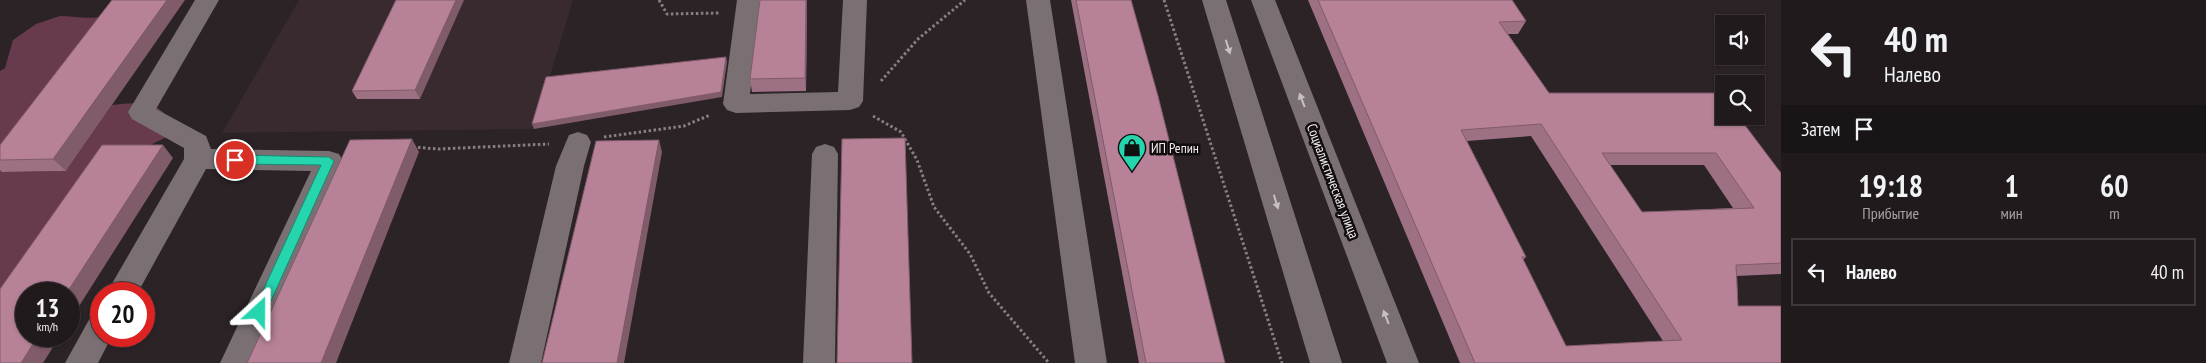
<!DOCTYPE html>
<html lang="ru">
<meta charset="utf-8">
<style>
:root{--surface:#201a1c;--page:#2d2729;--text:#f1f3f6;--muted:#a2a1a3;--line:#3d383b}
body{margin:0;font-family:"PT Sans Narrow",sans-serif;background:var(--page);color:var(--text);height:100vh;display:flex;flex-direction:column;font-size:19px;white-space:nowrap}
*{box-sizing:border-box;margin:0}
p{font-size:16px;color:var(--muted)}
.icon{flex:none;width:28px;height:28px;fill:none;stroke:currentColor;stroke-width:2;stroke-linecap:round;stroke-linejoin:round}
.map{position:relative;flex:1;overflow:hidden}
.sheet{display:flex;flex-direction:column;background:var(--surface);width:425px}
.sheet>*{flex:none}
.banner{background:#201a1c;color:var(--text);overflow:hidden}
.fabs{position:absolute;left:1715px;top:15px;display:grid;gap:10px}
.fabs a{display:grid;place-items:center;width:50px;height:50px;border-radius:0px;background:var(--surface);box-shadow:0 1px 4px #0004,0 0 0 1px var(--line);font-size:25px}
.speed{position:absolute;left:15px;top:282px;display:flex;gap:10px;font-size:25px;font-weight:700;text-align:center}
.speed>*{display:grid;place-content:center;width:65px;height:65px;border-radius:50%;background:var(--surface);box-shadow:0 1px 4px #0004,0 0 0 1px var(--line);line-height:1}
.speed small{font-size:12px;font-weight:400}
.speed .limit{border:8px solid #d22;background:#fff;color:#111}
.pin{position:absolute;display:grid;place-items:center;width:42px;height:42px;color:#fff;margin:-21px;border:2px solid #fff;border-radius:50%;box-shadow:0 1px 5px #0007}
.me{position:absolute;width:55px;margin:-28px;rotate:24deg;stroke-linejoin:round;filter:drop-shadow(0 0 4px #0008)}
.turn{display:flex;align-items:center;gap:18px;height:105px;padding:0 20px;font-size:22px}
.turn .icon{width:65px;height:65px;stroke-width:2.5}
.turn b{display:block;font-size:35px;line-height:42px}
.then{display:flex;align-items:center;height:48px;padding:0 20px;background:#0003;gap:10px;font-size:19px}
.eta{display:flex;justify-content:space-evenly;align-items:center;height:85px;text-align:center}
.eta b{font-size:30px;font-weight:700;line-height:35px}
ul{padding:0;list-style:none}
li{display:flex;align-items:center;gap:15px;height:68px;margin:0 10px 8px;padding:0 10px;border:2px solid var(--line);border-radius:0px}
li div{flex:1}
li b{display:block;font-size:19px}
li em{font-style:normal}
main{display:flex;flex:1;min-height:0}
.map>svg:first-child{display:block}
</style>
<main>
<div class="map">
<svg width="1781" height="363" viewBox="0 0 1781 363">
<rect width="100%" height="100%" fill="#2b2326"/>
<!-- built -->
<path fill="#392a30" d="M299,0H573L534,129L222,133Z"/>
<!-- forest -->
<path fill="#683a4e" d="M60,16C75,16 89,20 103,16L3,172L66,171L112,105C130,103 158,99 168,119C170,123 170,130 171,135L148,146L0,323V71L5,68L13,40L36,24Z"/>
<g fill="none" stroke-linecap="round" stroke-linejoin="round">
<!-- path -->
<path stroke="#877f82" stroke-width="3" stroke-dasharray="2.5 2.5" stroke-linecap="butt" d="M659,0L667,14L720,13
M1164,0L1282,363
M881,81L918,39L965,0
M873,116L901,132L917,160L934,207L970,254L989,293L1049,363
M604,137L684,126L710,115
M413,147L438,149L549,144"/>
<!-- minor -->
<path fill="#7a7074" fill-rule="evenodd" d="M195,0H219L156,109L206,136L211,149L329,151L339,154L343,161L252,363H220L311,171L206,169L137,294H106L184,159V148L132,119L128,112Z
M737,0H761L750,94L838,92L843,0H867L863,101L859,107L850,110L736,113L727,110L723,104Z
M1026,0H1050L1107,363H1075Z
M1202,0H1226L1342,363H1310Z
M1251,0H1275L1419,363H1387Z
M578,132L587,135L591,142L584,166L541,363H509L556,166L569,135Z
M825,144L834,147L838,154L835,363H803L812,154L816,147Z
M101,314V336H112L98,363H65L90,318Z"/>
</g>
<!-- wall -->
<path fill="#9d7083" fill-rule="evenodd" d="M112,0L66,171L2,172L0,170V145Z
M396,0L420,99H357L352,91Z
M760,0H807L806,91L752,92L750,79Z
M1071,0H1131L1225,363H1139Z
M1308,0H1512L1526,21L1518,34H1508L1549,93L1781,173V274L1737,276L1738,306L1781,363H1460ZM1531,136L1663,341L1566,346L1523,260L1526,257L1467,141ZM1610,165H1704L1733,208L1642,212Z"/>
<!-- shaded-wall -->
<path fill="#805b6a" d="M167,0H185L66,171L53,159Z
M456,0H464L420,99L415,90Z
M806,0H807L806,91L805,78Z
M726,57L727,62L722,97L534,129L532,124Z
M412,139L419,152L336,363H321Z
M659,140L662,152L624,363H617Z
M163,145L173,158L69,322V294H66Z
M38,336H60L43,363H21Z"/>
<!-- building -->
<path fill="#b78298" stroke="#805b6a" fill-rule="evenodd" d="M112,0H167L53,159L0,160V145Z
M396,0H456L415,90L352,91Z
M760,0H806L805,78L750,79Z
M1076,0H1131L1158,96L1225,363H1146Z
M1318,0H1512L1526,21L1499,22L1549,93H1721L1724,97V116H1738L1781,173V263L1736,265L1738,306H1781V363H1475ZM1541,124L1682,340L1566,346L1522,257H1526L1461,130ZM1602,153H1716L1754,208L1642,212Z
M726,57L721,92L532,124L546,77Z
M905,138L912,363H837L842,139Z
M412,139L321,363H247L350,140Z
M659,140L617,363H542L596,141Z
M102,145H163L66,294H26V336H38L21,363H0V289Z"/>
<!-- one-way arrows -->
<defs><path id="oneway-solid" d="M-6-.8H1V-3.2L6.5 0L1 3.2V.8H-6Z" transform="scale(1.25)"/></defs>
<g fill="#c8c1c4">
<use href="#oneway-solid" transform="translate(1228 47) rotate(73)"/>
<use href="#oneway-solid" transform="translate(1302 100) rotate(-111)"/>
<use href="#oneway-solid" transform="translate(1276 202) rotate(73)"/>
<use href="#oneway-solid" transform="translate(1386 317) rotate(-111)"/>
</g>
<!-- route -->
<path fill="#24d5ae" stroke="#178a71" d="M235,155L329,157L334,161L266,312L264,316L259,318L255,316L253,312L321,165L235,164L230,160Z"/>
<!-- icons -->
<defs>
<symbol id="shop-pin" viewBox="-11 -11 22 30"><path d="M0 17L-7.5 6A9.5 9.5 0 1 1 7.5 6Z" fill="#24d5ae" stroke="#110d0f"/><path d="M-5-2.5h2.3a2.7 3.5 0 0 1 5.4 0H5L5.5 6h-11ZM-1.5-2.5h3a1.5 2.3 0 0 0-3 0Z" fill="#111"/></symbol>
</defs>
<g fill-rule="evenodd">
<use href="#shop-pin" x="1116" y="132" width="32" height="43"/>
</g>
<g text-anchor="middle" stroke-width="5" stroke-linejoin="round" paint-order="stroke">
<!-- poi labels -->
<g font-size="14" fill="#f2ecef" stroke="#110d0f" text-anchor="start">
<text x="1151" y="153">ИП Репин</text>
</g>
<!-- street labels -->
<g font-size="14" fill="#f2ecef" stroke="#110d0f">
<text transform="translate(1333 181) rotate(69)" y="5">Социалистическая улица</text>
</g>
</g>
</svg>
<div class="fabs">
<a><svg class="icon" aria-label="sound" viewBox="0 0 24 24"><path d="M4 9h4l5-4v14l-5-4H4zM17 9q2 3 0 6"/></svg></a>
<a><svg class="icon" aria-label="search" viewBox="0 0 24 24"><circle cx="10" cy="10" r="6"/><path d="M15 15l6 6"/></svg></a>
</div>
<div class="speed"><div>13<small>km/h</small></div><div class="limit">20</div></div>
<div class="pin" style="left:235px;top:160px;background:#d93025"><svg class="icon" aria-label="arrive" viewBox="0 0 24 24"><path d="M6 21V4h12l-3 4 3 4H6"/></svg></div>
<svg class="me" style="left:259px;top:312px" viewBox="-20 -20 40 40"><path d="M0-17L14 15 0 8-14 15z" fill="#24d5ae" stroke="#fff" stroke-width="4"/></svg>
</div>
<section class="sheet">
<div class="banner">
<div class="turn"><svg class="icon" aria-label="left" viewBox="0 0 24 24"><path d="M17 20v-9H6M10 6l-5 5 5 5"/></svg><div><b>40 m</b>Налево</div></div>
<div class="then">Затем<svg class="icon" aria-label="arrive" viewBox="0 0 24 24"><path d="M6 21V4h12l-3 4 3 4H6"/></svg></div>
</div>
<div class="eta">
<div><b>19:18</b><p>Прибытие</p></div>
<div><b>1</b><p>мин</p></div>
<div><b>60</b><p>m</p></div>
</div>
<ul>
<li><svg class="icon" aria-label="left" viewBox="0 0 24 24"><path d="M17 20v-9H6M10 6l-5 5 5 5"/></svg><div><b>Налево</b></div><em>40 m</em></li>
</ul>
</section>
</main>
